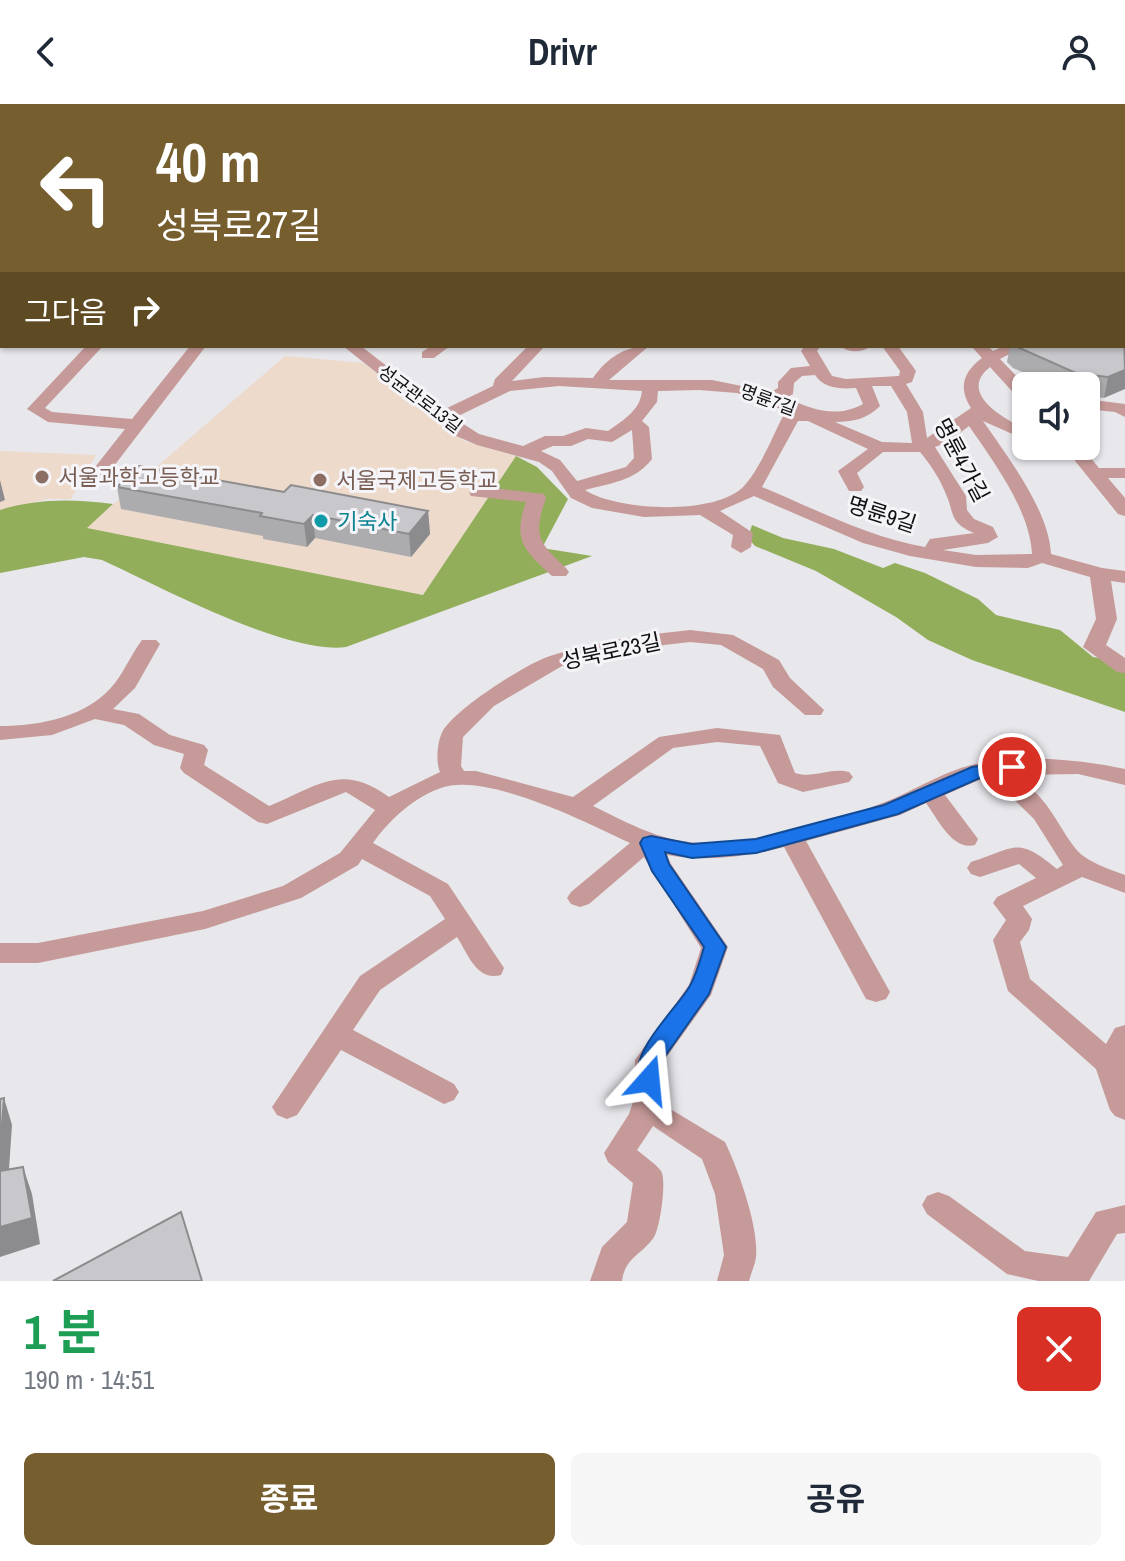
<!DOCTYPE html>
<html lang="ko">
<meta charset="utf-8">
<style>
:root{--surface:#fff;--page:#f6f6f7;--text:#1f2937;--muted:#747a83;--accent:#765e2e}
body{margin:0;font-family:"Archivo Narrow","Noto Sans KR",sans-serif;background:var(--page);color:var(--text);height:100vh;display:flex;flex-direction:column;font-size:30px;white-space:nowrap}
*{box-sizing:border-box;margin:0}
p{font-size:26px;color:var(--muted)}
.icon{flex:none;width:44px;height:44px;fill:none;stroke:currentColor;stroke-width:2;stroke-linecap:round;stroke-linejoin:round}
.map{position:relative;height:1177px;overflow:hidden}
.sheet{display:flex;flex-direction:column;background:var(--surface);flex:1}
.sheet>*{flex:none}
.hud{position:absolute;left:0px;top:0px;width:1126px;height:244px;box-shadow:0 2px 6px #0004;background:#765e2e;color:#fff;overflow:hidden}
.fabs{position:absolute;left:1012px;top:268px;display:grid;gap:16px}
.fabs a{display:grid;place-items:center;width:88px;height:88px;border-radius:12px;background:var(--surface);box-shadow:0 2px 6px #0004;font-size:40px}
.pin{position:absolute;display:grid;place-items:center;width:68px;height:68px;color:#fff;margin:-34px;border:4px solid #fff;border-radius:50%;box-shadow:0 2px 8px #0007}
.me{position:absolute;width:88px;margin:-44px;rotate:18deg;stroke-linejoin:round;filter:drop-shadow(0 0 6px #0008)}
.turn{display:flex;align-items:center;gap:28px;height:168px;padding:0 24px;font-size:36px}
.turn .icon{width:104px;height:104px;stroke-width:2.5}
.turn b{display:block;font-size:56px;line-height:68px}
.then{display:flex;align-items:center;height:76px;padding:0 24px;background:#0003;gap:16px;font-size:30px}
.round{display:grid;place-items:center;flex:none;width:84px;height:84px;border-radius:12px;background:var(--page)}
.summary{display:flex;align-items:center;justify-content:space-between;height:136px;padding:0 24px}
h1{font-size:48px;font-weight:700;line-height:60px;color:#1e9e55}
.button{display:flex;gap:16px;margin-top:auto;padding:16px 24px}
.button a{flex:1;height:92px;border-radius:12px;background:var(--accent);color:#fff;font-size:32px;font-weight:700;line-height:92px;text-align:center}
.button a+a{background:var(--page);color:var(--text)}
header{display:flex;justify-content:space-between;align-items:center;height:104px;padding:0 24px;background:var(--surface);font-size:36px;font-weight:700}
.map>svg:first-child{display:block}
</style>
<header><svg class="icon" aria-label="back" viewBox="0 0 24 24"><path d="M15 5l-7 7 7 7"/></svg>Drivr<svg class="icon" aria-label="person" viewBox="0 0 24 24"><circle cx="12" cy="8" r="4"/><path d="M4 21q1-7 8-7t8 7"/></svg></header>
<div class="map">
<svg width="1125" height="1177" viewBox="0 0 1125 1177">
<rect width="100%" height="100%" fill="#e7e7ec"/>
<!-- education -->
<path fill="#eddaca" d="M285,252L363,259L464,337L516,352L423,491L86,424Z
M0,347L96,351L71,395H48L0,406Z"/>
<!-- forest -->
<path fill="#93ae5a" d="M516,352L537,363L568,395L542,444L592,452L346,543C287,551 159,482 102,456L84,453L0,469V406C39,394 73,395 113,400L87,424L423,491Z
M752,421L783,434L834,445L883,464L895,459L925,469L978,495L996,511L1060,526L1093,553L1125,558V608L972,556L928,536L896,513L816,467L755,442L748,434Z"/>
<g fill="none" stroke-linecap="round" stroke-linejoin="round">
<!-- minor -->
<path fill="#c69a98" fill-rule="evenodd" d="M441,0H465L467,2H443Z
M687,0H699L700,2H688Z
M1014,0H1027L1029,2H1016Z
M0,92H2V100H0Z
M2,212V223L0,224V213Z
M86,242H103L45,304L52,308L132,315L190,242H206L107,371L101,372L92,367L125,325L48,318L27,305Z
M343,242H361L443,306L493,282L495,275L528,242H545L512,277L544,273L593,274C607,254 625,242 649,242L609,276H712L771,288L778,284V278L791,264L810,262L801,247L805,242H821L817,247L832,272L846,275L899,272L900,267L882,242H898L916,267L912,278L906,280L923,308L927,334L971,304C958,284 963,268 982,254L971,242H988L993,247L1004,242H1025L1000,255L1026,282V297L1020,296L990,263C957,289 1004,315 1026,325V336L983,317C1007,352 1049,406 1051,450L1102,464L1125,467V479L1111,477L1117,515L1106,541L1125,554V569L1117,568L1083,543L1096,515L1090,473L1042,459L1028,464L976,463L910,452L863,439L754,392L720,407L753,429L751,443L741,449L731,443L733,431L700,411L644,413L592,404L571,394L552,367L539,358L477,341L456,332ZM815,271C824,285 841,285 856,284L863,300C835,315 813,305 786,294L793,290L794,279L802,272ZM559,282L642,287C640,307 623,316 608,327L586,324L563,332H545L523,342L479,330L454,314L510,287ZM872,282H891L907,308L912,339L882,338L835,318C853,318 867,315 880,302ZM699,286L737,289L789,308L783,312C773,332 759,366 744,382C716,412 617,407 585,386C611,379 635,377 652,355L649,323L642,317L657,298L658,287ZM798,317H808L868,345L838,367L849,387H861L864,383L857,369L883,348H920C930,360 939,373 945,388C955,409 948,418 974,429L930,435L925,443C868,433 815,405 762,383ZM969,322C993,357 1030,406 1032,450L976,451L943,446L988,439L998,433L993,423L974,415L967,406L966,392L935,343L948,338ZM632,326L634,354L626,363L577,377L560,356L541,347L553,342H571L588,335L612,338Z
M431,242H450L434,254H422V248Z
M841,242H870C864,249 847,249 841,242Z
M1086,295L1125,300V313L1115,308L1086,305Z
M1063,342H1081L1099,364H1125V374H1108L1125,394V412L1118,410Z
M478,382L544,390L546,394C533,432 538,438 566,464L569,468L566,472H552C525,447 512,437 526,398L471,392L469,388Z
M690,526L733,531L779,556L790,574L824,606L821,611H805L773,583L763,565L721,541L690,538L621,546L562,562L494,602L463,633L461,662L464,667H476L573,693L659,633L717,624L780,631L795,669C813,675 831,663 849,668L853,673L849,678L803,688L778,679L760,642L717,638L673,644L593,702C624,717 654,734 689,738C740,744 837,717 885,698C916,686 947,665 980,659C1029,651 1077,655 1125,665V681L1078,670L1009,671C1045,686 1054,716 1075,744C1086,758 1109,765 1125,771V789L1082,773L1023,802L1032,815L1029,826L1020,838L1030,875L1106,940L1115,924L1125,921V1016L1115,1012L1110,1006L1096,965L1008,887L993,836L1006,816L993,799L997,793L1036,774L1019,760L980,773L971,770L967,764L971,758C1017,743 1017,732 1057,765L1063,761L1034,715L1004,686L979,676L945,691L978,735L975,741C952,747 938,715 926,699L900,711L806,737L890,888L886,895L876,898L866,895L784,743C746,753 706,758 667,751L671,760L728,843L711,891L663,958L662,1000L725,1038C738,1065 759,1123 756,1153C755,1161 751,1169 749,1177H717L724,1151L715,1090L702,1055L653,1022L637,1046C645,1053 655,1059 661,1067C667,1076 660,1124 654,1133C642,1151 625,1153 622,1177H590L602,1143L627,1118L633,1079L608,1058L604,1049L629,1010L634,995L635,956L689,881L701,844L644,753L589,800L580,803L571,800L567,794L571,788L630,739C588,719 491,670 444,683C416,691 389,716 373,739L448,780L504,864L501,871C477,878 468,850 457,833L380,886L353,926L454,980L459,988L454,996L444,1000L341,946L297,1011L287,1015L277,1011L272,1003L360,872L445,815L430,792L362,755L358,761L301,794L205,825L38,859H0V839H38L203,807L283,782L340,749L375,706L346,688L267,720L258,718L184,669L180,664L184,650L154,641L124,621L95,615L52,631L0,636V622C40,622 89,613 115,579C125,566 132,549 142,536H156L160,540L135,584L113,605L139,610L170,631L204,641L208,646L204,661L269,702C318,682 341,658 389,693L440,668C436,659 437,641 441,631C448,609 527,559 550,552C596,537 643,531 690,526Z
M938,1088L949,1092L1025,1147L1068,1153L1096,1108L1125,1101V1129L1117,1130L1089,1177H1038L1007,1170L927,1110L922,1101L927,1092Z"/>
<!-- tertiary -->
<path fill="#c69a98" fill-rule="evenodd" d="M2,53V64L0,65V54Z
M0,125H2V135H0Z"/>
</g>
<!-- wall -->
<path fill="#acacaf" d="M1124,120H1125V171H1124Z
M0,139H2V202H0Z
M1010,242H1124L1104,294L1086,292V282H1053L1013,264L1007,258Z
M117,383L284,388L428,407L430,430L411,453L315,434L307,443L263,435V432L121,405Z"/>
<!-- shaded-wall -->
<path fill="#8c8c8f" d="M1125,266V285L1104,294L1108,273Z
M1091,271L1086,292L1087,274Z
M0,376L5,396L0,398Z
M428,407L430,430L411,453L409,430Z
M313,411L315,434L307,443L304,420Z
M4,994L12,1021L7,1094L0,1073V1046Z
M23,1063L32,1090L40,1140L0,1153V1123Z"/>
<!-- building -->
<path fill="#c8c8cc" stroke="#8c8c8f" stroke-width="2" d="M899,0H943L946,2H899Z
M1124,120H1125V150L1124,149Z
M0,139H2V175L0,176Z
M1124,235L1125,266L1108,273L1091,271L1087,274L1015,242H1124Z
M139,362L284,388L291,381L428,407L409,430L313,411L304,420L260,412L262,409L117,383Z
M4,994L0,1046V995Z
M23,1063L32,1114L0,1123V1067Z
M181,1108L202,1177H53Z"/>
<!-- route -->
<path fill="#1a73e8" stroke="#114b97" stroke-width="2" d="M1012,657L1022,663L1019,668L982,673L898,710L756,749L692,754L665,748L669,760L726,843L709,890L661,958V976L658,982L649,985L641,982C625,952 672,910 688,885C696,873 700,857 704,843L652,767L640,739L643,734L651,732L692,740L756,735L884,701L972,663Z"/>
<!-- markers -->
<g fill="#8d6e63" stroke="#f5f5f9" stroke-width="3">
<circle cx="42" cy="373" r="8"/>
<circle cx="320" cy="376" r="8"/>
</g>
<circle fill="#0f9aa8" stroke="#f5f5f9" stroke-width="3" cx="321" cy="417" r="8"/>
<g text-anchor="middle" stroke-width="6" stroke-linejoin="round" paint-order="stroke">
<!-- far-street labels -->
<g font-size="18" fill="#101011" stroke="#f5f5f9">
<text transform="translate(420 295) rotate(37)" y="6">성균관로13길</text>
<text transform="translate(768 296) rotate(20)" y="6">명륜7길</text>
</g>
<!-- street labels -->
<g font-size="22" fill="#101011" stroke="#f5f5f9">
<text transform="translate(962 356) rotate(62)" y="8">명륜4가길</text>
<text transform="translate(882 410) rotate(18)" y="8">명륜9길</text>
<text transform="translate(611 547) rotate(-12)" y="8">성북로23길</text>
</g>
<!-- education labels -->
<g font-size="22" fill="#785e54" stroke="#f5f5f9" text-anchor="start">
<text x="58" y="381">서울과학고등학교</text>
<text x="336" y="384">서울국제고등학교</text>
</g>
<!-- culture labels -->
<g font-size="22" fill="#0d838f" stroke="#f5f5f9" text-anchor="start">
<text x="337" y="425">기숙사</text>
</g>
</g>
</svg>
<div class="fabs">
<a><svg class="icon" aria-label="sound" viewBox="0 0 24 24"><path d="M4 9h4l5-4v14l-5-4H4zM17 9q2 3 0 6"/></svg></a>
</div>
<div class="pin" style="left:1012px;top:663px;background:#d93025"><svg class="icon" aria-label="arrive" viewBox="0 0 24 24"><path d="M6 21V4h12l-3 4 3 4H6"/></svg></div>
<svg class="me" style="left:649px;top:976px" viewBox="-20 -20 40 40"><path d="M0-17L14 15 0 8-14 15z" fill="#1a73e8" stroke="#fff" stroke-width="4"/></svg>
<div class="hud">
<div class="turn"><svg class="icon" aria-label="left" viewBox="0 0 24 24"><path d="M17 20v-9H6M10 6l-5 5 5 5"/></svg><div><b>40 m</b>성북로27길</div></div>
<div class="then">그다음<svg class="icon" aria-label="right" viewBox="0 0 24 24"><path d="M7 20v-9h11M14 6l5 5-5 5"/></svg></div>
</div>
</div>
<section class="sheet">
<div class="summary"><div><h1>1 분</h1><p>190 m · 14:51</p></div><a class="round" style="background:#d93025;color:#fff"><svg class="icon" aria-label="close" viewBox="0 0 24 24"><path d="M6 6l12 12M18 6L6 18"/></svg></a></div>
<div class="button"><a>종료</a><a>공유</a></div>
</section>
